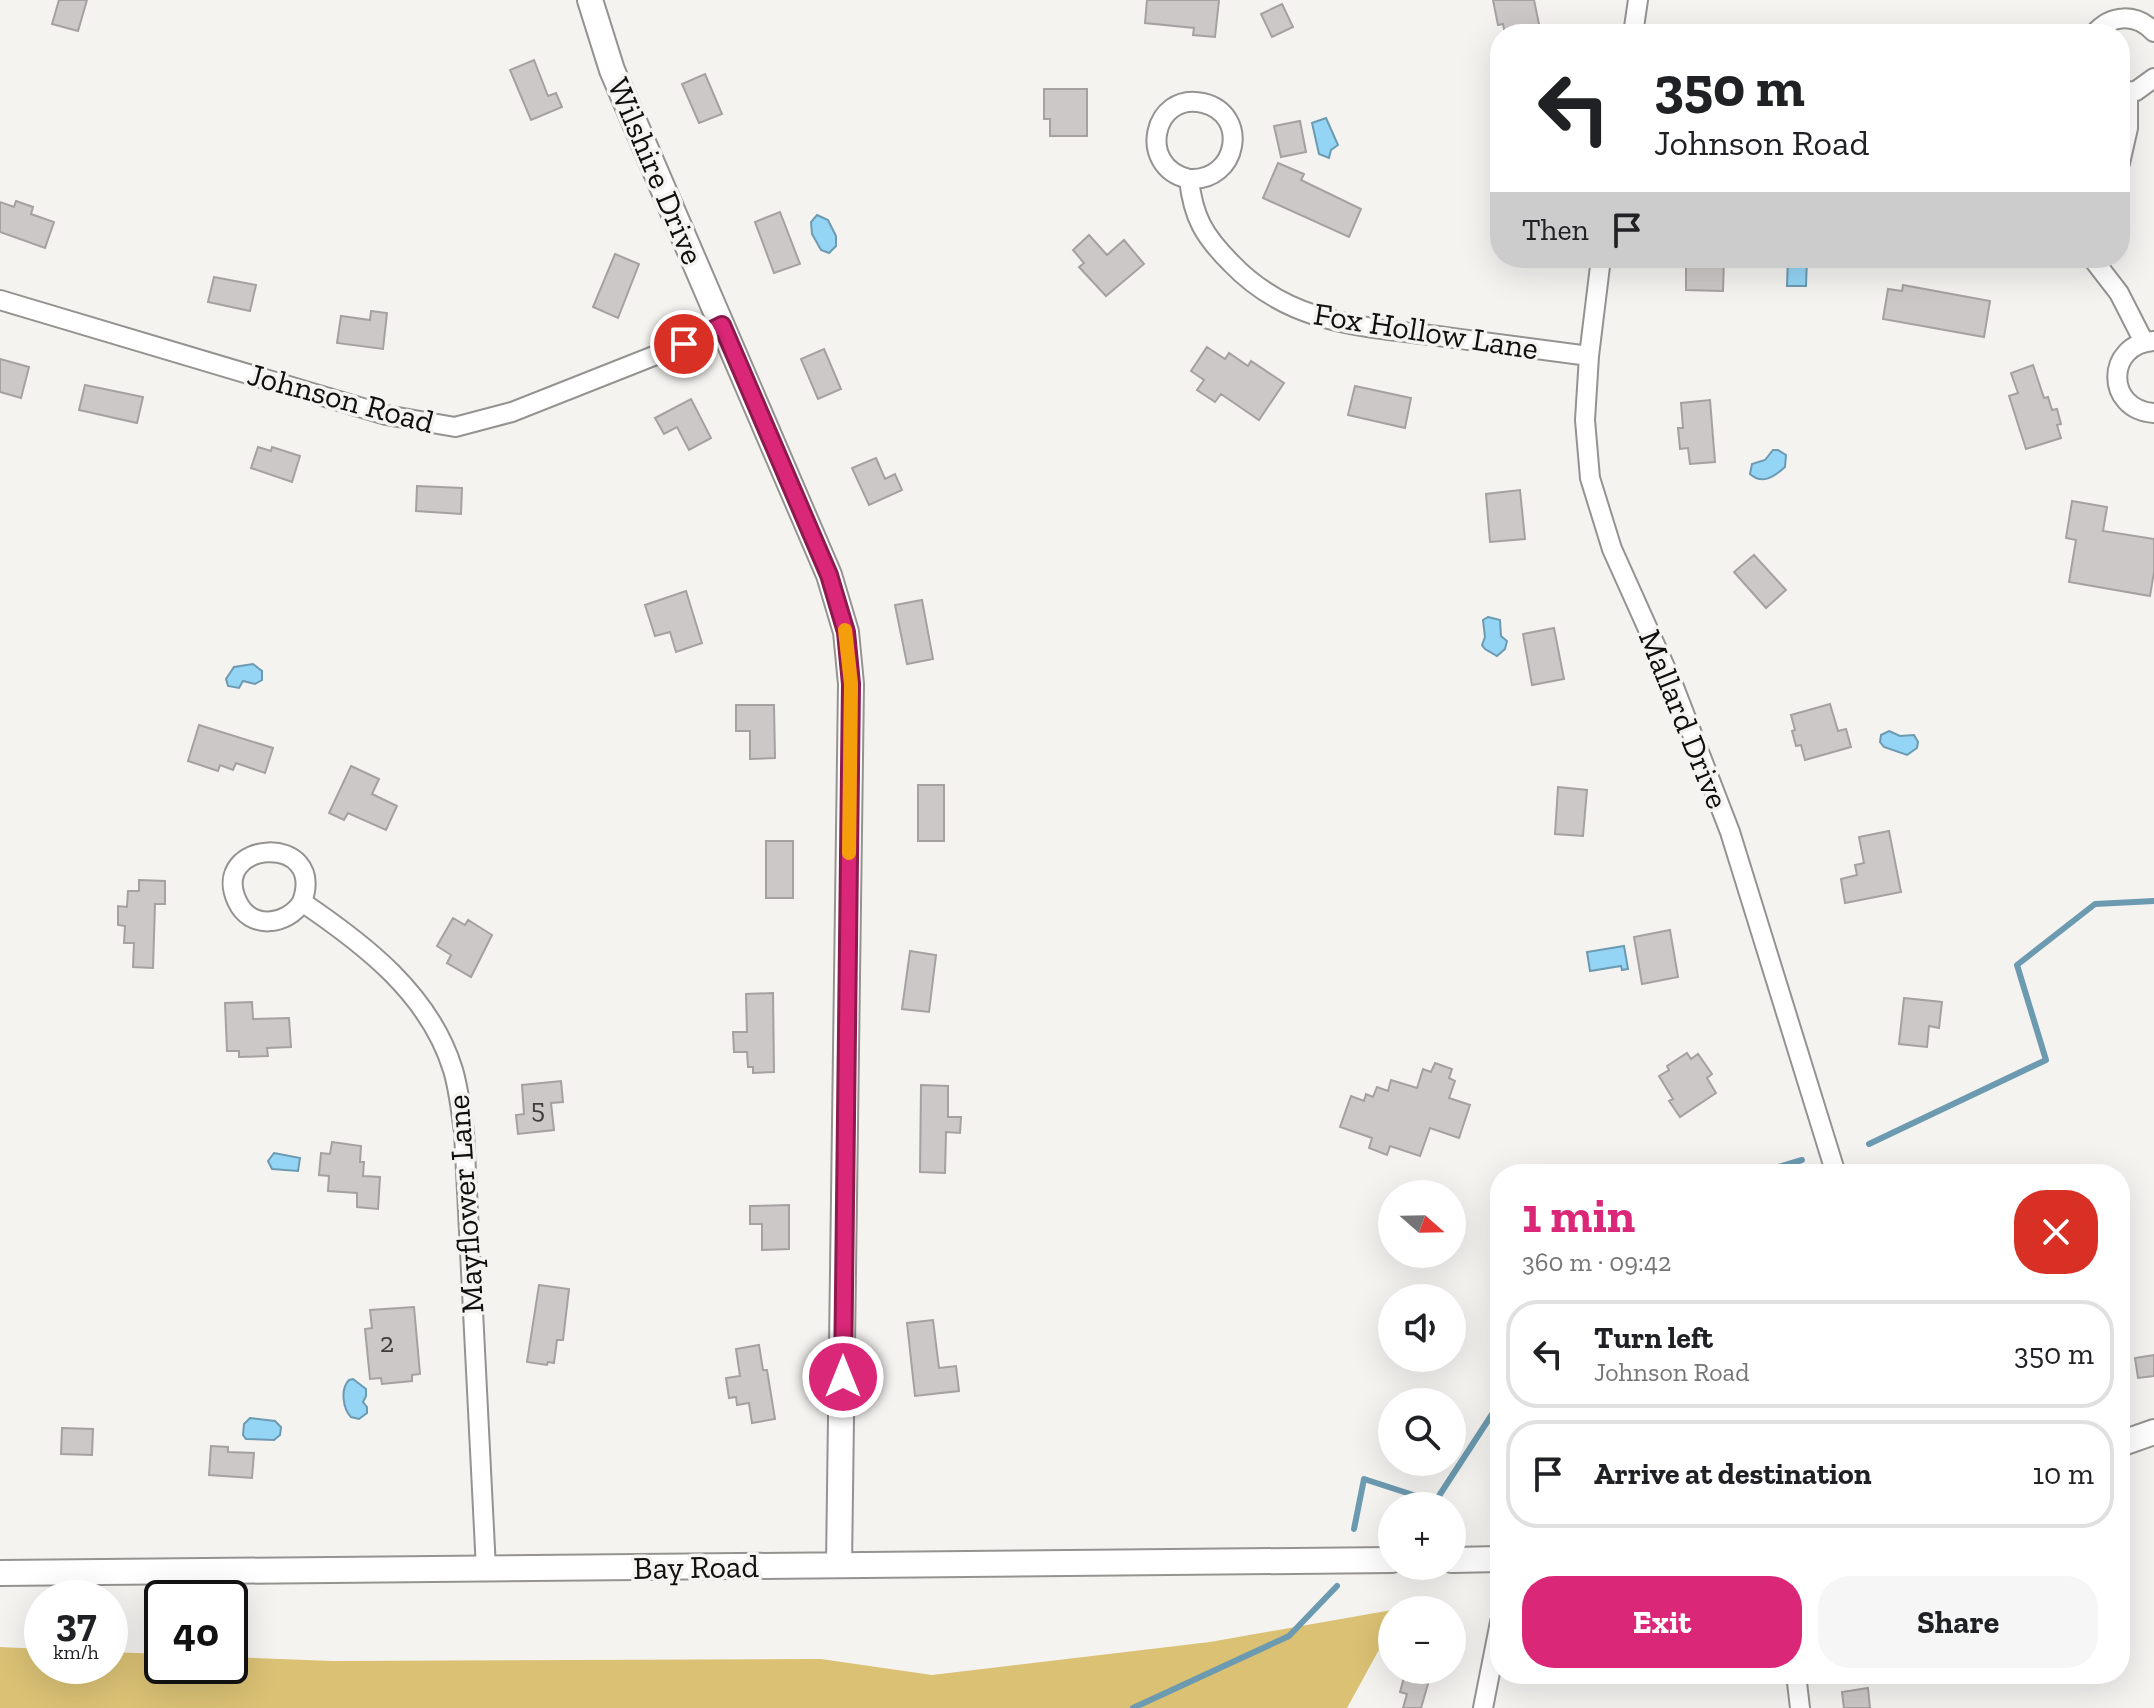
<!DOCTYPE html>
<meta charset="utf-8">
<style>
:root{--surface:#fff;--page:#f6f6f6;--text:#202124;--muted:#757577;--line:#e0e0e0;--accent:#db2777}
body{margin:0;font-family:"Zilla Slab",serif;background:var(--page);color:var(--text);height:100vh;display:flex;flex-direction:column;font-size:30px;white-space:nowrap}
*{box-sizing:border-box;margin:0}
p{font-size:26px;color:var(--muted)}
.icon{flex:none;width:44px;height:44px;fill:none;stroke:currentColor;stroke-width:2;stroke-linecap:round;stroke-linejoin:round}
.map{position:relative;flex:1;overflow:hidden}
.drawer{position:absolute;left:1490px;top:1164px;width:640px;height:520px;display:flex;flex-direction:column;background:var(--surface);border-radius:32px;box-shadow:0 8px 32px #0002}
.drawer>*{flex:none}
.banner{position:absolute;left:1490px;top:24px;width:640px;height:244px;border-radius:32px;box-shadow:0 8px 32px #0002;background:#fff;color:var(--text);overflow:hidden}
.needle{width:52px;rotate:110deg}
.tools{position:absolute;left:1378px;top:1180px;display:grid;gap:16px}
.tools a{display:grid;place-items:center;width:88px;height:88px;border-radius:50%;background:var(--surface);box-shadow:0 8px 32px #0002;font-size:40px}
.speed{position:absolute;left:24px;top:1580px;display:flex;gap:16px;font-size:40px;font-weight:700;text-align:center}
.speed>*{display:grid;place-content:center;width:104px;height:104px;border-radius:50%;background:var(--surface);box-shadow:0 8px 32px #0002;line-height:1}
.speed small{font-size:20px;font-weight:400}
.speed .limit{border:4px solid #111;border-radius:12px;background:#fff;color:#111}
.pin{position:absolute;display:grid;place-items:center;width:68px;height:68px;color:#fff;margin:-34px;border:4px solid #fff;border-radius:50%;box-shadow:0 2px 8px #0007}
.me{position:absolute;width:88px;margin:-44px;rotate:0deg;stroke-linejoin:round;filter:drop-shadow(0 0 6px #0008)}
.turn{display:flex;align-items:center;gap:28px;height:168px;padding:0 32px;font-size:36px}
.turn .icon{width:104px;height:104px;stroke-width:2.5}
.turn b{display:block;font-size:56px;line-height:68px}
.then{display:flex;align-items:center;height:76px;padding:0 32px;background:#0003;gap:16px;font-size:30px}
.round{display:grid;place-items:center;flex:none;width:84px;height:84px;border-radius:32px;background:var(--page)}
.overview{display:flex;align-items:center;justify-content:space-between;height:136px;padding:0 32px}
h1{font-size:48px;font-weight:800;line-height:60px;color:var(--accent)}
.action{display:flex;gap:16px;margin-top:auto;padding:16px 32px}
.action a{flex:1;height:92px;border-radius:32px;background:var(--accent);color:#fff;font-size:32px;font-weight:800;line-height:92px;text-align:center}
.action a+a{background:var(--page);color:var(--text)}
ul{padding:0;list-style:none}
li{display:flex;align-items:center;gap:24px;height:108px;margin:0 16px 12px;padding:0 16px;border:4px solid var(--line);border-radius:32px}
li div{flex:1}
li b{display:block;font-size:30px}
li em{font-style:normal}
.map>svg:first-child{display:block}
</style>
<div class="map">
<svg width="2154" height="1708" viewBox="0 0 2154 1708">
<rect width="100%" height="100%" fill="#f4f3f0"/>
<!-- forest -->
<path fill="#dac174" d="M1392,1610V1626L1347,1708H0V1647L42,1649V1666H110V1652L162,1654V1666H230V1657L332,1661L821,1659L932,1675L1210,1642Z"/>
<!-- water -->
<path fill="#94d5f6" stroke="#6c9ab0" stroke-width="2" d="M1326,118L1338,145L1331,150L1329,158L1319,154L1312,123Z
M817,215L828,220L836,236V246L829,253L821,250L812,234L811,222Z
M1788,258H1807L1806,286H1787Z
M1773,450H1778L1786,455L1785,467C1774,477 1762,485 1750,474L1752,464L1765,460Z
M1488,617L1500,620L1501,636L1507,641L1505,649L1497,656L1485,649L1482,645L1485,637L1483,620Z
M253,664L262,671V680L255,684L243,681L239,688L228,686L226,679L234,667Z
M1889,731L1900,736L1914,735L1918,742L1917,748L1907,755L1884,747L1880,742L1881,735Z
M1624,946L1628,969L1622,970L1621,966L1590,971L1587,952Z
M274,1153L300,1158L298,1171L272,1169L268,1161Z
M353,1379L366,1389V1396L363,1402L367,1407V1413L359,1419L351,1417C343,1409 340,1389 349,1380Z
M250,1418L275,1421L281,1427L280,1435L274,1440L246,1439L243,1435L244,1424Z"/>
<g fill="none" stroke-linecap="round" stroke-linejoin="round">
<!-- stream -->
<path stroke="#6c9ab0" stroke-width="6" d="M1869,1144L2046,1060L2017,965L2095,904L2154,901
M1754,1174L1802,1160
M1354,1529L1364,1479L1435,1502L1500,1402
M1133,1708L1289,1636L1337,1586"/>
</g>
<!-- building -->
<path fill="#ccc8c7" stroke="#a4a1a0" stroke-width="2" d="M59,0H87L78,31L52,24Z
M1147,0H1219L1215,37L1193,35L1194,28L1145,23Z
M1493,0H1534L1541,34H1505L1503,24L1498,25Z
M1282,4L1293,27L1272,37L1261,14Z
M534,60L548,96L556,93L562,107L531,120L510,70Z
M705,74L722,114L699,123L682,84Z
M1044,89H1087V136H1050V119H1044Z
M1300,121L1306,152L1281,157L1274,126Z
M1278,163L1304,174L1301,180L1361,209L1349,237L1263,198Z
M16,201L33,207L31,214L54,222L45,248L0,232V202L14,207Z
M780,212L800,264L774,273L755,222Z
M1089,235L1107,255L1124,240L1144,264L1106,296L1079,267L1084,263L1073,250Z
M615,254L639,264L618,318L593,307Z
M1686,258H1724L1723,291L1686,290Z
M214,277L256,285L250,311L208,302Z
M1903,285L1990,301L1984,337L1883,319L1888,289L1902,291Z
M371,311L387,313L383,349L337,343L341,316L370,320Z
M1207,347L1225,359L1229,353L1248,366L1251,361L1284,383L1259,420L1221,394L1215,402L1197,390L1204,380L1191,371Z
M824,349L841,389L818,399L801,359Z
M0,359L29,367L21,398L0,392Z
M2033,365L2044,398L2048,397L2052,410L2057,409L2061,424L2057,425L2061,438L2026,449L2009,396L2018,393L2011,373Z
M85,385L143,397L137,423L79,410Z
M1355,386L1411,398L1405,428L1348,415Z
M691,399L711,438L689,450L677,427L664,434L655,418Z
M1710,400L1715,462L1690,464L1688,448L1680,449L1678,428H1683L1681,403Z
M258,447L271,451L272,447L300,456L292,482L251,468Z
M876,458L885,479L895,474L902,490L869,505L852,468Z
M417,486L462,488L461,514L416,511Z
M1520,490L1525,539L1490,542L1486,494Z
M2072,501L2107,507L2103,531L2154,539V572L2150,596L2069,582L2076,540L2066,538Z
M1754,555L1786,590L1766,608L1734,572Z
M686,591L702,643L676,652L670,632L655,636L645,605Z
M922,600L933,659L907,664L895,605Z
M1554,628L1564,679L1532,685L1523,634Z
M1830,704L1838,731L1846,729L1851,747L1805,760L1801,745L1796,746L1792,731L1795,730L1791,715Z
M736,705H774L775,758L750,759V731H736Z
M199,725L273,748L265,773L236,763L233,770L220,765L218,771L188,761Z
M351,766L379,779L372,794L397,806L386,830L348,813L344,820L329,813Z
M918,785H944V841H918Z
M1558,787L1587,790L1583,836L1555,834Z
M1889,831L1901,892L1845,903L1841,879L1857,875L1855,865L1864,863L1859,837Z
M766,841H793V898H766Z
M139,880L165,881V904H155L153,968L133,967L134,943H124L125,926L118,925V906L127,907L128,891H139Z
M453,918L465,925L468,920L492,935L471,977L447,963L451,955L437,946Z
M1670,930L1678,977L1642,984L1634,937Z
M910,951L936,955L929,1012L902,1009Z
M773,993L774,1072L753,1073V1067H748L747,1052H734L733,1032H747L746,994Z
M1904,998L1942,1002L1939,1028L1929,1026L1927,1047L1899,1044Z
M252,1002L253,1019L289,1018L291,1047L267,1048L268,1056L239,1057V1051H227L225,1003Z
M1687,1053L1691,1059L1698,1054L1712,1074L1707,1078L1716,1093L1680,1117L1669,1101L1673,1099L1659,1076L1669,1070L1667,1066Z
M1435,1063L1452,1069L1449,1078L1455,1081L1449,1098L1470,1105L1459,1138L1430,1128L1420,1156L1390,1146L1387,1155L1369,1148L1372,1138L1340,1127L1351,1096L1364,1101L1366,1094L1373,1097L1377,1087L1388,1091L1391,1080L1417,1088L1423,1069L1431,1072Z
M561,1081L563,1102L551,1103L554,1130L518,1134L516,1115L524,1114L522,1085Z
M921,1085L948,1086V1117H961L960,1133L946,1132L945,1173L920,1172Z
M332,1142L361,1146L360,1162H364L363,1176L380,1177L378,1209L357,1207V1193L328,1191L329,1176L319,1175L321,1153L330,1154Z
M789,1205V1249L762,1250V1224H750V1206Z
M539,1285L569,1289L563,1340H557L554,1363L548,1362L547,1365L527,1362Z
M414,1307L420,1374L412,1375V1381L382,1384L381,1378L370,1379L365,1329L372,1328L370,1310Z
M933,1320L939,1368L956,1366L959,1391L915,1396L907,1323Z
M759,1345L763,1370H767L775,1419L752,1423L749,1403L737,1405L736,1397L729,1398L726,1378L740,1376L736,1349Z
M2154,1355V1376L2138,1378L2135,1358Z
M62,1428L93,1429L92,1455L61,1454Z
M211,1446L228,1447V1452L254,1453L252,1478L209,1475Z
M1406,1670H1432L1421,1708H1403L1407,1694L1400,1692Z
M1868,1688L1870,1708H1844L1842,1692Z"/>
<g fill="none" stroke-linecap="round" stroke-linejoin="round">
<defs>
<path id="street" d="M1633,34L1638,0
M2094,34C2111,14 2136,13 2154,32
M2120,92L2136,91L2154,78
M2120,163L2128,128V92
M1189,179C1136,167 1153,91 1203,103C1250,114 1238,182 1189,179C1193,217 1204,236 1231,263C1289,324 1360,326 1438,336C1488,343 1538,349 1589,356
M1601,258L1589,356L1585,420L1590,478L1612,549L1674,687L1730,832L1836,1174
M2092,258L2119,293L2144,342
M0,300L386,415L455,427L512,412L684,344L722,325
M2154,341C2105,344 2105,410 2154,413
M302,902C287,926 250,930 237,901C209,840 327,832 302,902C364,944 430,994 453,1070C459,1090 461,1111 464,1132L486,1569
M1796,1674L1800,1708
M1483,1708L1500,1622"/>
<path id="secondary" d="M590,0L612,70L829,575L846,632L851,684L839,1565
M2120,1444L2154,1432
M1452,1560L1500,1559
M0,1573L1392,1560"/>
</defs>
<!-- street casing -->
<use href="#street" stroke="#949390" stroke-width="22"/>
<!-- secondary casing -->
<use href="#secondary" stroke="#949390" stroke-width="28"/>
<!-- street -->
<use href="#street" stroke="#fff" stroke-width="18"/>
<!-- secondary -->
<use href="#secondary" stroke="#fff" stroke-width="24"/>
</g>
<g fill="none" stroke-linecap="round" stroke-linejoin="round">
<defs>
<path id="route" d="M684,344L722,325L829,575L846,632L851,684L843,1377"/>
</defs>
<!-- route casing -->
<use href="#route" stroke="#8e194d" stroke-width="20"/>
<!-- route -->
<use href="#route" stroke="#db2777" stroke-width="14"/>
<!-- slow -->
<path stroke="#f59e0b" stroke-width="14" d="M845,630L851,684L849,853"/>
</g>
<g text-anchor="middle" stroke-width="7" stroke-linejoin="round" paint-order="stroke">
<!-- number labels -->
<g font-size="28" fill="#3e3d3c">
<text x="538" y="1118">5</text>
<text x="387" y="1352">2</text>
</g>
<!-- street labels -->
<g font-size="32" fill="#0f0f0e" stroke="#f4f3f0">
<text transform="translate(656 171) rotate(67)" y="11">Wilshire Drive</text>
<text transform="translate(1426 331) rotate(9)" y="11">Fox Hollow Lane</text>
<text transform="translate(341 398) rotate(15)" y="11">Johnson Road</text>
<text transform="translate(1684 719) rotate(68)" y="11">Mallard Drive</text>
<text transform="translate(465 1204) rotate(-94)" y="11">Mayflower Lane</text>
<text transform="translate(696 1567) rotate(-1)" y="11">Bay Road</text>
</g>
</g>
</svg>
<div class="tools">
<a><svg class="needle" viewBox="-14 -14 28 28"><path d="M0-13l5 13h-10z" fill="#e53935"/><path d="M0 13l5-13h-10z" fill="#757577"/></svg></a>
<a><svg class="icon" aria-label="sound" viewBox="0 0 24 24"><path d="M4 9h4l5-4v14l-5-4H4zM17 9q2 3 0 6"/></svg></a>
<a><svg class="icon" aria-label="search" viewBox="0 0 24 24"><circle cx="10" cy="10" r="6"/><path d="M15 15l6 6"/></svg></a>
<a>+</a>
<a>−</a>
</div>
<div class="speed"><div>37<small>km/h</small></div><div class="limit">40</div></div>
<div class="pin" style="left:684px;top:344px;background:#d93025"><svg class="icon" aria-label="arrive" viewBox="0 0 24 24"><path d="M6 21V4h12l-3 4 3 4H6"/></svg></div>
<svg class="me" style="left:843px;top:1377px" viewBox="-20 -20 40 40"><circle r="17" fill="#db2777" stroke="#fff" stroke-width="3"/><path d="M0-11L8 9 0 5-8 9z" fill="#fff"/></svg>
<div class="banner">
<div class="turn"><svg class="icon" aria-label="left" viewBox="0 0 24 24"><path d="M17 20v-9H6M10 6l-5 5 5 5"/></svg><div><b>350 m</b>Johnson Road</div></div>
<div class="then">Then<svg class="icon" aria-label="arrive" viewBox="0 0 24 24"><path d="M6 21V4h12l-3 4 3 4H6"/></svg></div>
</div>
<section class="drawer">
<div class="overview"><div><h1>1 min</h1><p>360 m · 09:42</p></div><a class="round" style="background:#d93025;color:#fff"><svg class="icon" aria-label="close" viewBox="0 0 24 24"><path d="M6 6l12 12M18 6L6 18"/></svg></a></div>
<ul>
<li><svg class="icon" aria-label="left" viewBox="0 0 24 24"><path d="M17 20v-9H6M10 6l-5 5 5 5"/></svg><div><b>Turn left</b><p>Johnson Road</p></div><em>350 m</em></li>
<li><svg class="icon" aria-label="arrive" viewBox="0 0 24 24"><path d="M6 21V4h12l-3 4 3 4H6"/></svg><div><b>Arrive at destination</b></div><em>10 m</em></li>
</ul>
<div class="action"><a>Exit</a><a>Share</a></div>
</section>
</div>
